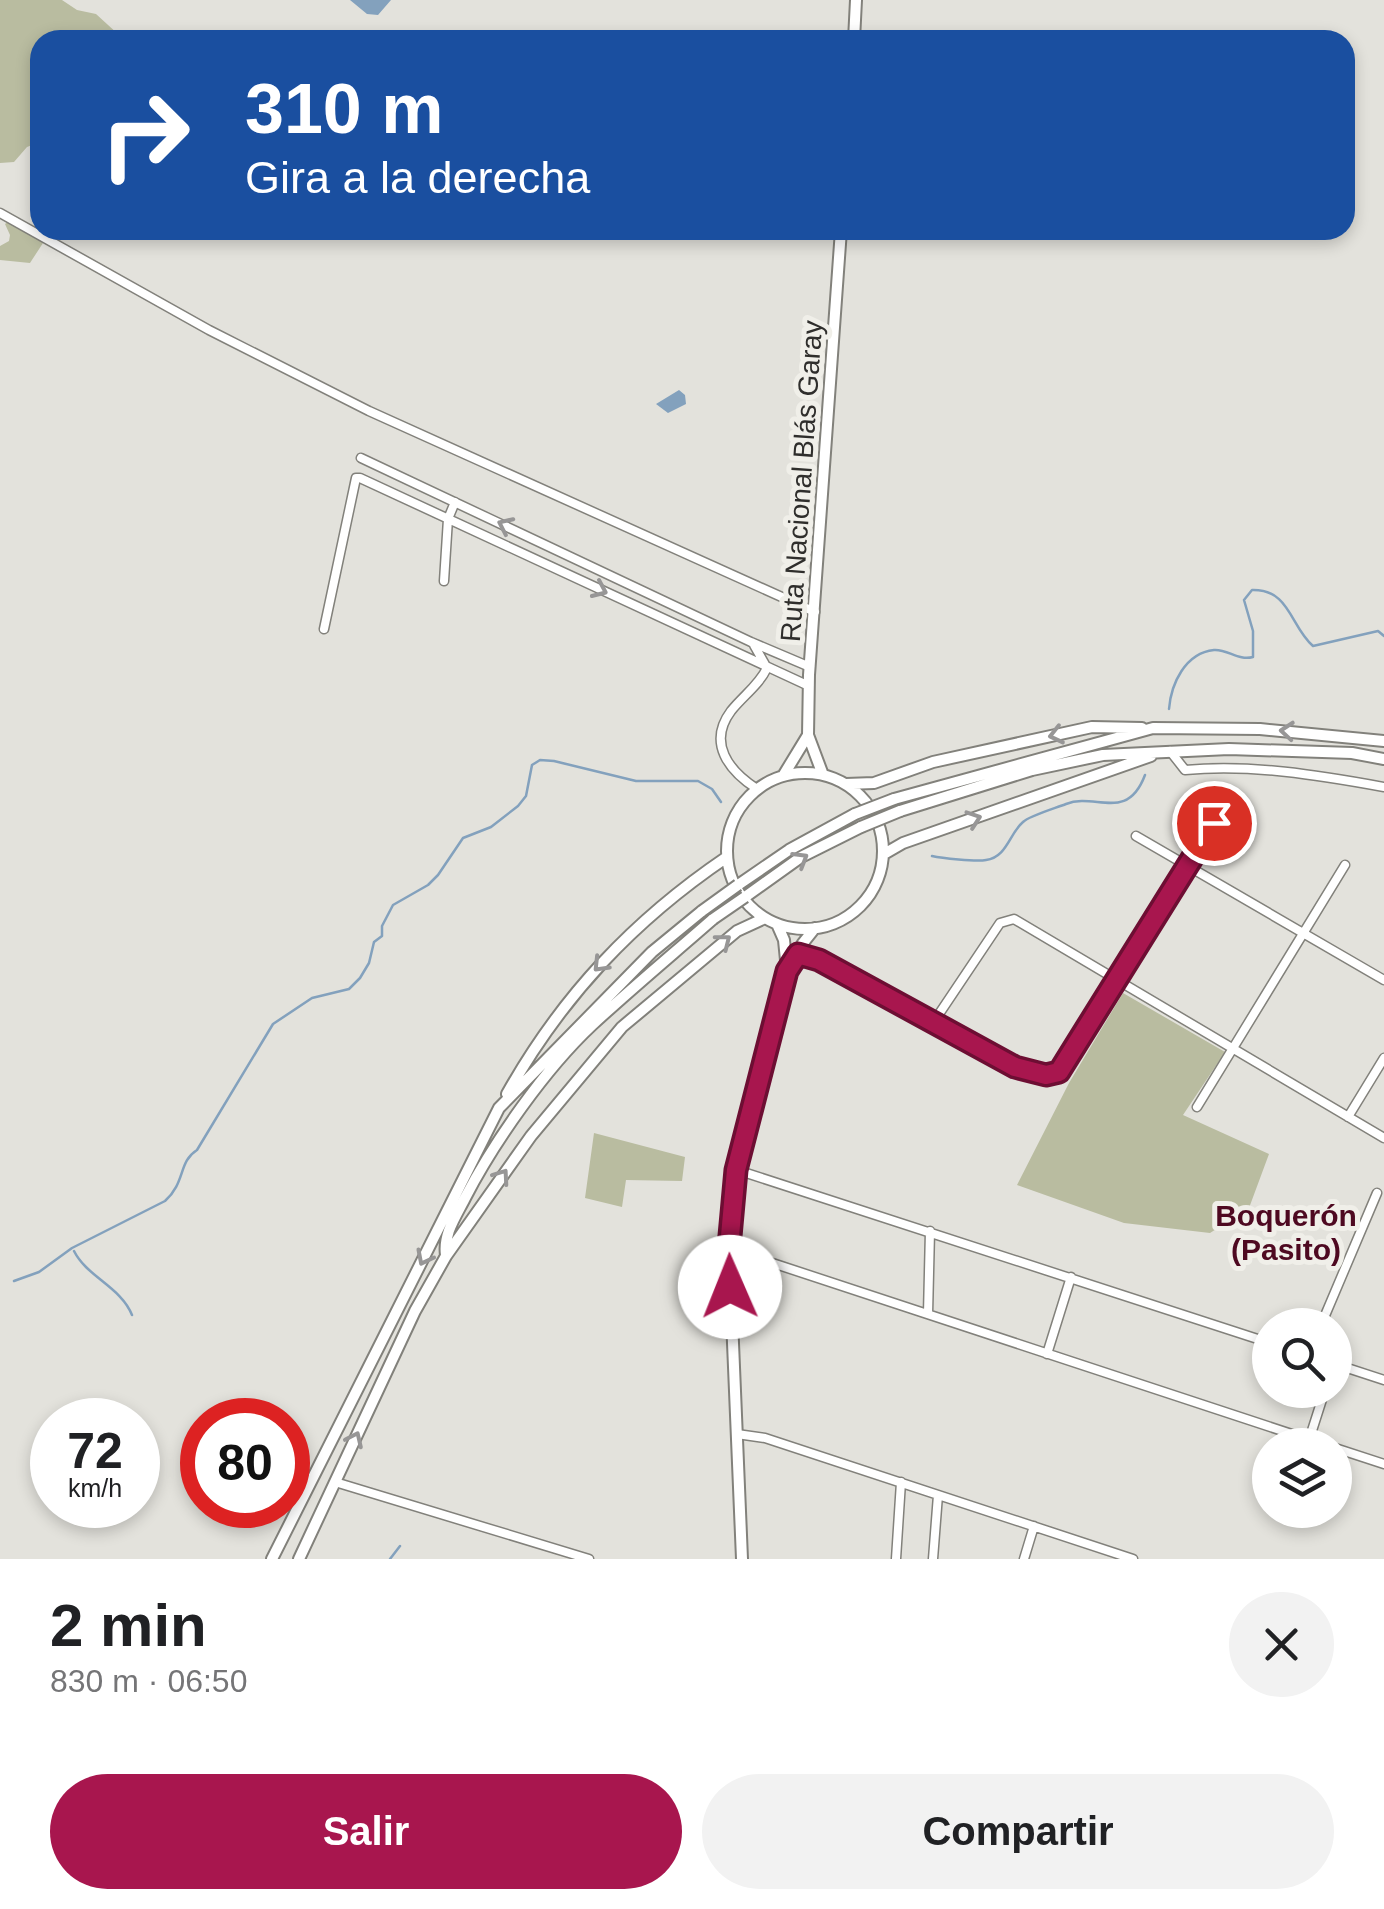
<!DOCTYPE html>
<html lang="es">
<meta charset="utf-8">
<style>
:root{--surface:#fff;--page:#f2f2f2;--text:#202124;--muted:#757577;--accent:#a8164e}
body{margin:0;font-family:Helvetica,sans-serif;background:var(--page);color:var(--text);height:100vh;display:flex;flex-direction:column;font-size:38px;white-space:nowrap}
*{box-sizing:border-box;margin:0}
p{font-size:32px;color:var(--muted)}
.icon{flex:none;width:55px;height:55px;fill:none;stroke:currentColor;stroke-width:2;stroke-linecap:round;stroke-linejoin:round}
.map{position:relative;height:1559px;overflow:hidden}
.side{display:flex;flex-direction:column;background:var(--surface);flex:1}
.side>*{flex:none}
.top-card{position:absolute;left:30px;top:30px;width:1325px;height:210px;border-radius:30px;box-shadow:0 5px 15px #0003;background:#1a4fa0;color:#fff;overflow:hidden}
.controls{position:absolute;left:1252px;top:1308px;display:grid;gap:20px}
.controls a{display:grid;place-items:center;width:100px;height:100px;border-radius:50%;background:var(--surface);box-shadow:0 5px 15px #0003;font-size:50px}
.speed{position:absolute;left:30px;top:1398px;display:flex;gap:20px;font-size:50px;font-weight:700;text-align:center}
.speed>*{display:grid;place-content:center;width:130px;height:130px;border-radius:50%;background:var(--surface);box-shadow:0 5px 15px #0003;line-height:1}
.speed small{font-size:25px;font-weight:400}
.speed .limit{border:15px solid #d22;background:#fff;color:#111}
.pin{position:absolute;display:grid;place-items:center;width:85px;height:85px;color:#fff;margin:-42px;border:5px solid #fff;border-radius:50%;box-shadow:0 2px 10px #0007}
.me{position:absolute;width:110px;margin:-55px;rotate:359deg;stroke-linejoin:round;filter:drop-shadow(0 0 8px #0008)}
.turn{display:flex;align-items:center;gap:35px;height:210px;padding:0 50px;font-size:45px}
.turn .icon{width:130px;height:130px;stroke-width:2.5}
.turn b{display:block;font-size:70px;line-height:85px}
.round{display:grid;place-items:center;flex:none;width:105px;height:105px;border-radius:52px;background:var(--page)}
.head{display:flex;align-items:center;justify-content:space-between;height:170px;padding:0 50px}
h1{font-size:60px;font-weight:800;line-height:75px}
.cta{display:flex;gap:20px;margin-top:auto;padding:20px 50px}
.cta a{flex:1;height:115px;border-radius:60px;background:var(--accent);color:#fff;font-size:40px;font-weight:800;line-height:115px;text-align:center}
.cta a+a{background:var(--page);color:var(--text)}
.map>svg:first-child{display:block}
</style>
<div class="map">
<svg width="1384" height="1559" viewBox="0 0 1384 1559">
<rect width="100%" height="100%" fill="#e3e2dc"/>
<!-- green -->
<path fill="#b9bca0" d="M0,0H62L77,10L96,14L119,35L136,40H40V142L27,147L14,162L0,163Z
M10,220L41,237L43,243L30,263L0,260V246L9,241L10,235L5,224Z
M1123,993L1225,1052L1183,1115L1269,1154L1249,1208L1210,1233L1124,1223L1017,1185L1069,1083Z
M594,1133L685,1157L682,1181L626,1180L622,1207L585,1198Z"/>
<!-- water -->
<path fill="#83a1bd" d="M350,0H391L378,15L367,14Z
M679,390L685,395L686,404L668,413L656,404Z"/>
<g fill="none" stroke-linecap="round" stroke-linejoin="round">
<!-- stream -->
<path stroke="#83a1bd" stroke-width="2.5" d="M1169,709C1171,684 1185,653 1214,650C1228,649 1238,661 1253,657V631L1244,600L1252,590C1290,589 1290,626 1313,646L1378,631L1384,636
M932,856C941,858 976,862 986,860C1007,857 1009,834 1023,822C1029,816 1056,808 1066,804C1095,792 1127,823 1145,775
M74,1251C87,1277 121,1287 132,1315
M14,1281L39,1272L72,1248L165,1201C186,1182 178,1162 197,1150L273,1024L312,998L349,989L360,978L369,963L374,942L382,936V926L393,905L428,885L438,875L463,838L491,827L518,806L526,796L532,765L540,760L554,761L636,781H698L712,789L721,802
M390,1559L400,1546"/>
<defs>
<path id="minor" d="M0,213L209,330L369,411L815,612
M361,458L751,642L810,667
M444,581L448,519L455,502
M324,629L356,478H360L809,686
M754,645L767,668C759,685 743,696 731,711C707,743 729,771 757,789
M1170,751L1185,770C1252,764 1318,775 1384,787
M1136,836L1384,980
M798,954L819,961L1015,1067L1046,1075L1059,1073L1214,823
M933,1023L1000,923L1014,919L1384,1138
M1197,1107L1345,865
M1348,1117L1384,1058
M737,1170L1270,1343
M729,1253L748,1255L1325,1445
M928,1314L930,1231
M1321,1325L1377,1193
M1047,1354L1071,1277
M1335,1364L1384,1380
M737,1434L765,1438L1133,1559
M1309,1440L1325,1390
M1335,1448L1384,1464
M335,1482L589,1559
M896,1559L901,1482
M933,1559L938,1495
M1024,1559L1034,1526"/>
<path id="highway" d="M854,40L856,0
M727 851a78 78 0 1 1 156 0a78 78 0 1 1-156 0Z
M823,775L808,735L809,675L841,230
M783,776L808,735
M846,784L874,783L933,762L1092,727L1142,728
M894,799L1153,728L1260,729L1384,741
M900,811L1032,770L1103,755L1229,749L1352,753L1384,759
M884,854L903,843L1151,756
M738,885L789,850L855,814
M745,897L801,857L861,827
M777,924L784,940L787,970
M507,1094C562,996 634,920 727,857
M446,1255C443,1234 456,1216 465,1198C494,1142 545,1069 592,1025C631,989 673,954 713,919
M272,1559L499,1108L652,952L702,911
M299,1559L415,1311L446,1256L531,1136L622,1027L737,931L765,918
M742,1559L729,1247C735,1152 766,1063 787,971L803,943L815,928"/>
</defs>
<!-- minor casing -->
<use href="#minor" stroke="#82817b" stroke-width="11"/>
<!-- highway casing -->
<use href="#highway" stroke="#82817b" stroke-width="14"/>
<!-- minor -->
<use href="#minor" stroke="#fff" stroke-width="8"/>
<!-- highway -->
<use href="#highway" stroke="#fff" stroke-width="10"/>
<defs>
<path id="highway-bridge" d="M855,814L894,799
M861,827L900,811
M702,911L738,885
M713,919L745,897"/>
</defs>
<!-- highway-bridge casing -->
<use href="#highway-bridge" stroke="#82817b" stroke-width="14" stroke-linecap="butt"/>
<!-- highway-bridge -->
<use href="#highway-bridge" stroke="#fff" stroke-width="10"/>
</g>
<!-- one-way arrows -->
<defs><path id="oneway-chevron" d="M-2-3.5L2.5 0L-2 3.5" fill="none" stroke-width="1.6" stroke-linecap="round" stroke-linejoin="round" transform="scale(2.5)"/></defs>
<g stroke="#979696">
<use href="#oneway-chevron" transform="translate(505 525) rotate(-155)"/>
<use href="#oneway-chevron" transform="translate(600 590) rotate(24)"/>
<use href="#oneway-chevron" transform="translate(1287 731) rotate(-175)"/>
<use href="#oneway-chevron" transform="translate(1056 735) rotate(167)"/>
<use href="#oneway-chevron" transform="translate(974 819) rotate(-19)"/>
<use href="#oneway-chevron" transform="translate(801 859) rotate(-31)"/>
<use href="#oneway-chevron" transform="translate(724 941) rotate(-38)"/>
<use href="#oneway-chevron" transform="translate(600 965) rotate(134)"/>
<use href="#oneway-chevron" transform="translate(502 1176) rotate(-55)"/>
<use href="#oneway-chevron" transform="translate(424 1258) rotate(117)"/>
<use href="#oneway-chevron" transform="translate(355 1439) rotate(-65)"/>
</g>
<g fill="none" stroke-linecap="round" stroke-linejoin="round">
<defs>
<path id="route" d="M730,1287L729,1247L736,1170L787,971L798,954L819,960L1015,1067L1046,1075L1059,1072L1214,823"/>
</defs>
<!-- route casing -->
<use href="#route" stroke="#6d0e33" stroke-width="25"/>
<!-- route -->
<use href="#route" stroke="#a8164e" stroke-width="18"/>
</g>
<g text-anchor="middle" stroke-width="10" stroke-linejoin="round" paint-order="stroke">
<!-- street labels -->
<g font-size="28" fill="#2f2e2c" stroke="#f0efe9">
<text transform="translate(801 481) rotate(-86)" y="10">Ruta Nacional Blás Garay</text>
</g>
<!-- neighbourhood labels -->
<g font-size="30" font-weight="bold" fill="#4e0921" stroke="#f0efe9">
<text x="1286" y="1226">Boquerón<tspan x="1286" dy="34">(Pasito)</tspan></text>
</g>
</g>
</svg>
<div class="controls">
<a><svg class="icon" aria-label="search" viewBox="0 0 24 24"><circle cx="10" cy="10" r="6"/><path d="M15 15l6 6"/></svg></a>
<a><svg class="icon" aria-label="layers" viewBox="0 0 24 24"><path d="M12 4l9 5-9 5-9-5zM3 14l9 5 9-5"/></svg></a>
</div>
<div class="speed"><div>72<small>km/h</small></div><div class="limit">80</div></div>
<div class="pin" style="left:1214px;top:823px;background:#d93025"><svg class="icon" aria-label="arrive" viewBox="0 0 24 24"><path d="M6 21V4h12l-3 4 3 4H6"/></svg></div>
<svg class="me" style="left:730px;top:1287px" viewBox="-20 -20 40 40"><circle r="19" fill="#fff"/><path d="M0-13L10 11 0 6-10 11z" fill="#a8164e"/></svg>
<div class="top-card">
<div class="turn"><svg class="icon" aria-label="right" viewBox="0 0 24 24"><path d="M7 20v-9h11M14 6l5 5-5 5"/></svg><div><b>310 m</b>Gira a la derecha</div></div>
</div>
</div>
<section class="side">
<div class="head"><div><h1>2 min</h1><p>830 m · 06:50</p></div><a class="round"><svg class="icon" aria-label="close" viewBox="0 0 24 24"><path d="M6 6l12 12M18 6L6 18"/></svg></a></div>
<div class="cta"><a>Salir</a><a>Compartir</a></div>
</section>
